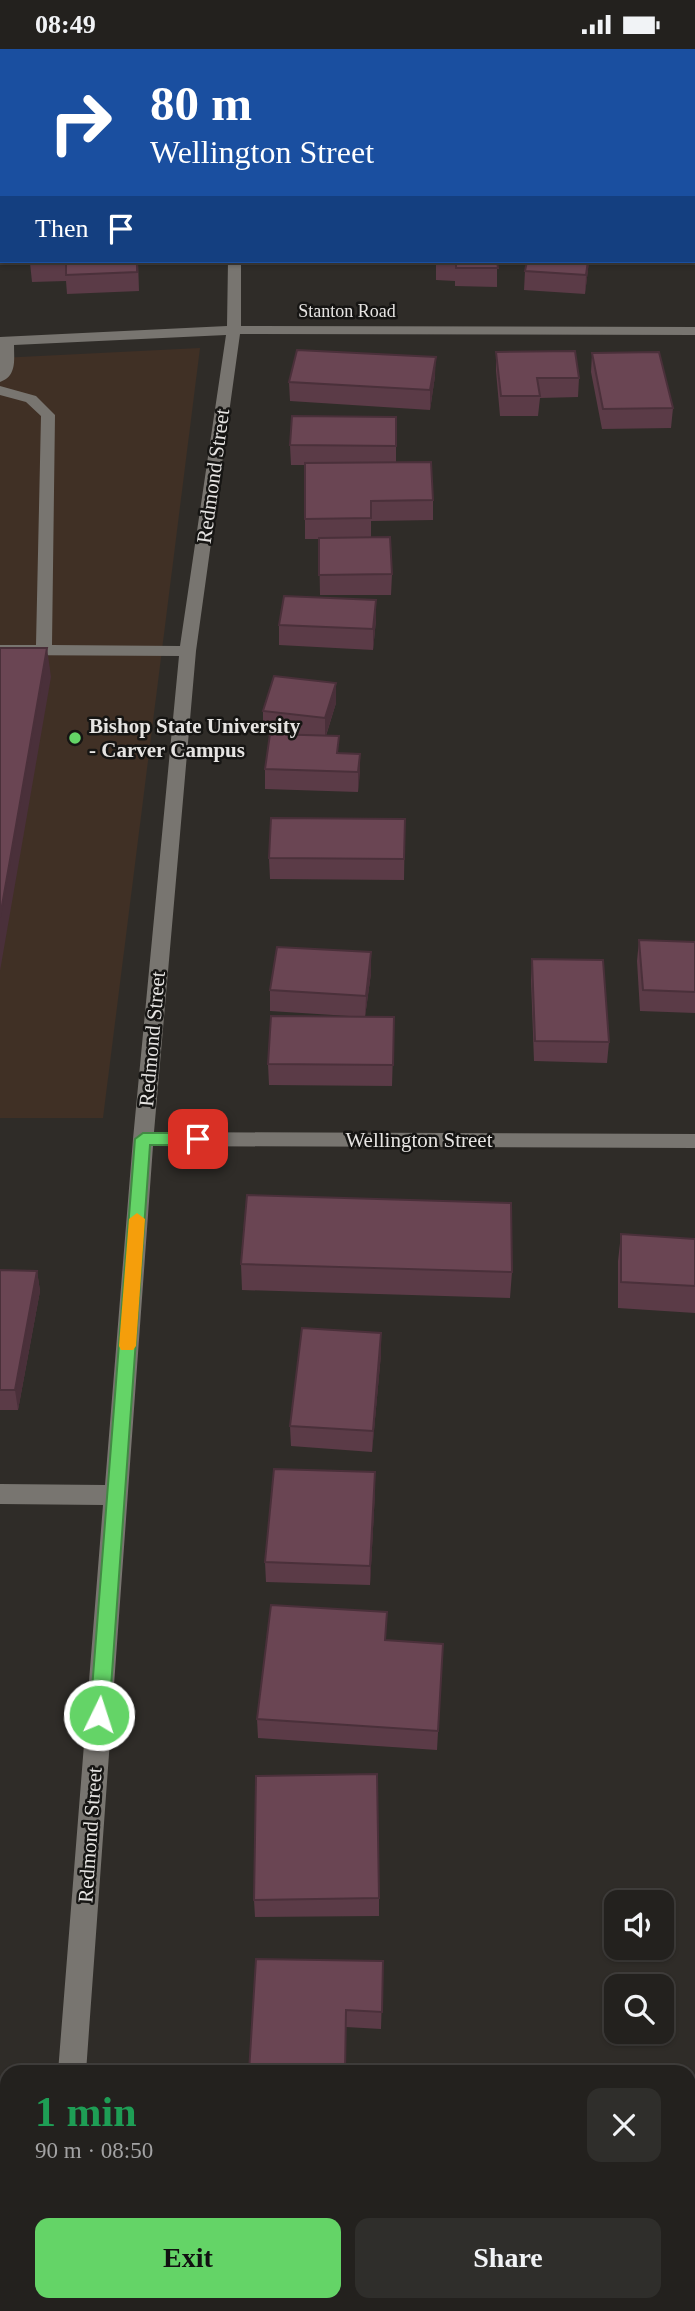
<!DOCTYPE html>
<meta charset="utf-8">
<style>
:root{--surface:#23211e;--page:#2f2e2b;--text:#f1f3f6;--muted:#a3a3a4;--line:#403e3c;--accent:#64d467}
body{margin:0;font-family:"Times New Roman",serif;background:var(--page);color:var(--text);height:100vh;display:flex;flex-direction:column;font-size:26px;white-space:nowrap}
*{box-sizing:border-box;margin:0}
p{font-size:23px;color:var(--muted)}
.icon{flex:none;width:38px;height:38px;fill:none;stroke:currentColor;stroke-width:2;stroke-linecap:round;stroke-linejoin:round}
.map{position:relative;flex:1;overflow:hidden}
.sheet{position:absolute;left:0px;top:2016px;width:696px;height:247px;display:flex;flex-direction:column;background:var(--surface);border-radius:21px 21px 0 0;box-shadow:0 2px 5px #0004,0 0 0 2px var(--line)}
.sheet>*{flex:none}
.top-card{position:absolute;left:0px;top:0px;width:696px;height:214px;box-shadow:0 2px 5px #0004,0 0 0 2px var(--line);background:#1a4fa0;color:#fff;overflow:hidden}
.tools{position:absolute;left:604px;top:1841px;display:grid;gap:14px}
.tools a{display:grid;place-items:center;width:70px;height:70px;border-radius:14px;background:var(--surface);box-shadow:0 2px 5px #0004,0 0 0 2px var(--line);font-size:35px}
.pin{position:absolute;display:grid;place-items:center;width:60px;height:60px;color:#fff;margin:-30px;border-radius:14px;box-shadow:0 4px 10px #0006}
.me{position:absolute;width:77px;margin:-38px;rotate:4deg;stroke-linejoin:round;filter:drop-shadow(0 0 5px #0008)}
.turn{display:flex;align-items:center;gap:24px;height:147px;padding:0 35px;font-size:32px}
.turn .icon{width:91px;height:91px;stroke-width:2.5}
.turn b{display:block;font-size:49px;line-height:60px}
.then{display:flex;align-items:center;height:66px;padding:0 35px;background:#0003;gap:14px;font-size:26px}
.round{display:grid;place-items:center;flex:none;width:74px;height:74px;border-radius:14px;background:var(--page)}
.overview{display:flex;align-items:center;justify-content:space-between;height:119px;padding:0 35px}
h1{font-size:42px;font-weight:600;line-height:52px;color:#1e9e55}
.primary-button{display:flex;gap:14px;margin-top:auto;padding:14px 35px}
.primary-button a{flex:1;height:80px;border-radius:14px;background:var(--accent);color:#111;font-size:28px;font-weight:600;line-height:80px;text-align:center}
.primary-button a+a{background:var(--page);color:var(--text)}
.status{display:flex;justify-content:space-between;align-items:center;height:49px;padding:0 35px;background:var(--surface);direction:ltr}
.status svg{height:19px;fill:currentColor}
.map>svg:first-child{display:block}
</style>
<div class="status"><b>08:49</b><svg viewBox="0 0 49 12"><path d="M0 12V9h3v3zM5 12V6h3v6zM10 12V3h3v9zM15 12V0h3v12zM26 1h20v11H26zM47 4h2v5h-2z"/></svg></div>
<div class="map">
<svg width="695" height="2262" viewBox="0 0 695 2262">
<rect width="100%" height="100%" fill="#2f2c28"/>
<!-- education -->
<path fill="#403025" d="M200,299L103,1069H0V309Z"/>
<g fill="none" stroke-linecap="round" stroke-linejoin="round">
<!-- minor -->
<path fill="#787570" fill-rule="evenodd" d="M227,0H239V2H227Z
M228,212H241V277L695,278V286L240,285L196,602L154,1083L695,1085V1099L153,1097L86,2023H58L103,1456L0,1455V1435L105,1436L133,1090L179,607L0,606V596H36L41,367L26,353L0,346V337L36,347L55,366L52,596L180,597L226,286L14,296C14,311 17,327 0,333V288L227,277Z
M40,2256H70V2262H40Z"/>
</g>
<!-- wall -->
<path fill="#5b3b47" d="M101,0H164V2H102Z
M542,0H674V2H543Z
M138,212L139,242L67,245L66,232L32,233L30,214Z
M436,212H497V238L455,237V232L436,231Z
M589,212L585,245L524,241L525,222Z
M496,303L579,329L578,348L540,349L538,367H500L496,322Z
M592,304L673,359L671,379L602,380L591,323Z
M435,327L430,361L290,352L289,333Z
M396,368V413L433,451V471L371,472V489L392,525L391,546H320L319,490H305V416H291L290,396Z
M376,571L373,601L279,596V576Z
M336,634V654L326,687L339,704L360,705L358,743L265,740V720L293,686L263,683V662Z
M405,770L404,831L270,830L269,809Z
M639,891L695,893V964L640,962L637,912Z
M532,910L609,993L607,1014L534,1012L531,931Z
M371,924L365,968H394L392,1037L269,1036L268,1015L365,968L270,962V941Z
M621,1185L695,1190V1264L618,1259V1212Z
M241,1215L512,1223L510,1249L242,1241Z
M0,1221L37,1222L40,1242L18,1361H0Z
M381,1284V1305L372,1403L291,1397L290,1377Z
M375,1443L370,1536L266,1533L265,1513Z
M386,1591L443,1595L437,1701L258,1689L257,1670Z
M379,1849V1867L255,1868L254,1851Z
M383,1912L381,1980L346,1978L249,2023Z"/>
<!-- shaded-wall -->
<path fill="#4a303a" d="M588,212H589L585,245L586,226Z
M436,308L435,327L430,361V341Z
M376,551V571L373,601V580Z
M47,599L51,628L0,922V868Z
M336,634V654L325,689V669Z
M360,705V725L358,743V723Z
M371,903V924L365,968L366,947Z
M37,1222L40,1242L18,1361L15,1341Z
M381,1284V1305L372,1403L373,1382Z
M375,1423V1443L370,1536V1517Z"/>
<!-- building -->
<path fill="#6a4553" stroke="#4a303a" stroke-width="2" d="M315,0H400V2H315Z
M598,0H639V2H598Z
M30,212H137V223L66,226V213L30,214Z
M436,212H497L498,219H456V213H436Z
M527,212H588L586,226L525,222Z
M297,301L436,308L430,341L289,333Z
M575,302L579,329H537L540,347H501L496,303Z
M659,303L673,359L603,360L592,304Z
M292,367L396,368V397L290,396Z
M431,413L433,451L371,452V469L305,470V414Z
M390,488L392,525L319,526V489Z
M284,547L376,551L373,580L279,576Z
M0,599H47L0,868Z
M274,627L336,634L325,669L263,662Z
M270,685L339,687L337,704L360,705L358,723L265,720Z
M271,769L405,770L404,810L269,809Z
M639,891L695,893V943L643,941Z
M277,898L371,903L366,947L270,941Z
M532,910L603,911L609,993L535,992Z
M271,967L394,968L393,1016L268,1015Z
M247,1146L511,1154L512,1223L241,1215Z
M621,1185L695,1190V1237L621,1233Z
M0,1221L37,1222L15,1341H0Z
M302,1279L381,1284L373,1382L290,1377Z
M274,1420L375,1423L370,1517L265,1513Z
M271,1556L387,1563L385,1591L443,1595L438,1682L257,1670Z
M377,1725L379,1849L254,1851L256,1727Z
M256,1910L383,1912L382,1963L346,1961L345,2023H249Z
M231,2256H469V2262H231Z"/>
<!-- route -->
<path fill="#64d467" stroke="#418a43" stroke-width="2" d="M143,1084H198L206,1090L198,1096H150L109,1666L106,1672L99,1674L92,1672L90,1666L135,1090Z"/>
<!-- slow -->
<path fill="#f59e0b" d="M137,1164L145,1170L136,1297L133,1301H121L119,1297L129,1170Z"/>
<!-- markers -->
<circle fill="#64d467" stroke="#161513" stroke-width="2.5" cx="75" cy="689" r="7"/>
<g text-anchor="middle" stroke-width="5" stroke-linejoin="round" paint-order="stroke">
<!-- far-street labels -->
<g font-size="18" fill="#e6e4e2" stroke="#161513">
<text x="347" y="268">Stanton Road</text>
</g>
<!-- street labels -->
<g font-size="21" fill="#e6e4e2" stroke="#161513">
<text transform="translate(213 427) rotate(-82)" y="7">Redmond Street</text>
<text transform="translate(152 990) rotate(-85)" y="7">Redmond Street</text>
<text x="419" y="1098">Wellington Street</text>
<text transform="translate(90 1786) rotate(-86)" y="7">Redmond Street</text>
</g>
<!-- poi labels -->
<g font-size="21" font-weight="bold" fill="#e6e4e2" stroke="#161513" text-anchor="start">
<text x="89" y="684">Bishop State University<tspan x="89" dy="24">- Carver Campus</tspan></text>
</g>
</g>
</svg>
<div class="tools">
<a><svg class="icon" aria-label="sound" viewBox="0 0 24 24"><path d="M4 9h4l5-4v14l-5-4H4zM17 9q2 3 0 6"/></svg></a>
<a><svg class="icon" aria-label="search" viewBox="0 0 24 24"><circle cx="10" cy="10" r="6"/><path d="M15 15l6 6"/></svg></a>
</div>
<div class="pin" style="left:198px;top:1090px;background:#d93025"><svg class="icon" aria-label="arrive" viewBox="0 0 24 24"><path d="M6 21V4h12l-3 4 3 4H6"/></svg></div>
<svg class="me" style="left:99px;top:1666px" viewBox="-20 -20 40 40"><circle r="17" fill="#64d467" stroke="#fff" stroke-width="3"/><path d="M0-11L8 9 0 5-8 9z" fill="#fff"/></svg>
<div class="top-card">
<div class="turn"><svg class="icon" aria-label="right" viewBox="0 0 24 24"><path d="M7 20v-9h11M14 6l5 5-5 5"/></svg><div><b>80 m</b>Wellington Street</div></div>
<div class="then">Then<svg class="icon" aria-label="arrive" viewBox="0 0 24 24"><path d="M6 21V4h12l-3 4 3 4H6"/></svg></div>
</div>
<section class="sheet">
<div class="overview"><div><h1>1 min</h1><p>90 m · 08:50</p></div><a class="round"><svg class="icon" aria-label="close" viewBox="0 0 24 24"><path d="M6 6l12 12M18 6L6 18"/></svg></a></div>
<div class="primary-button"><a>Exit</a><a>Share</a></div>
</section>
</div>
